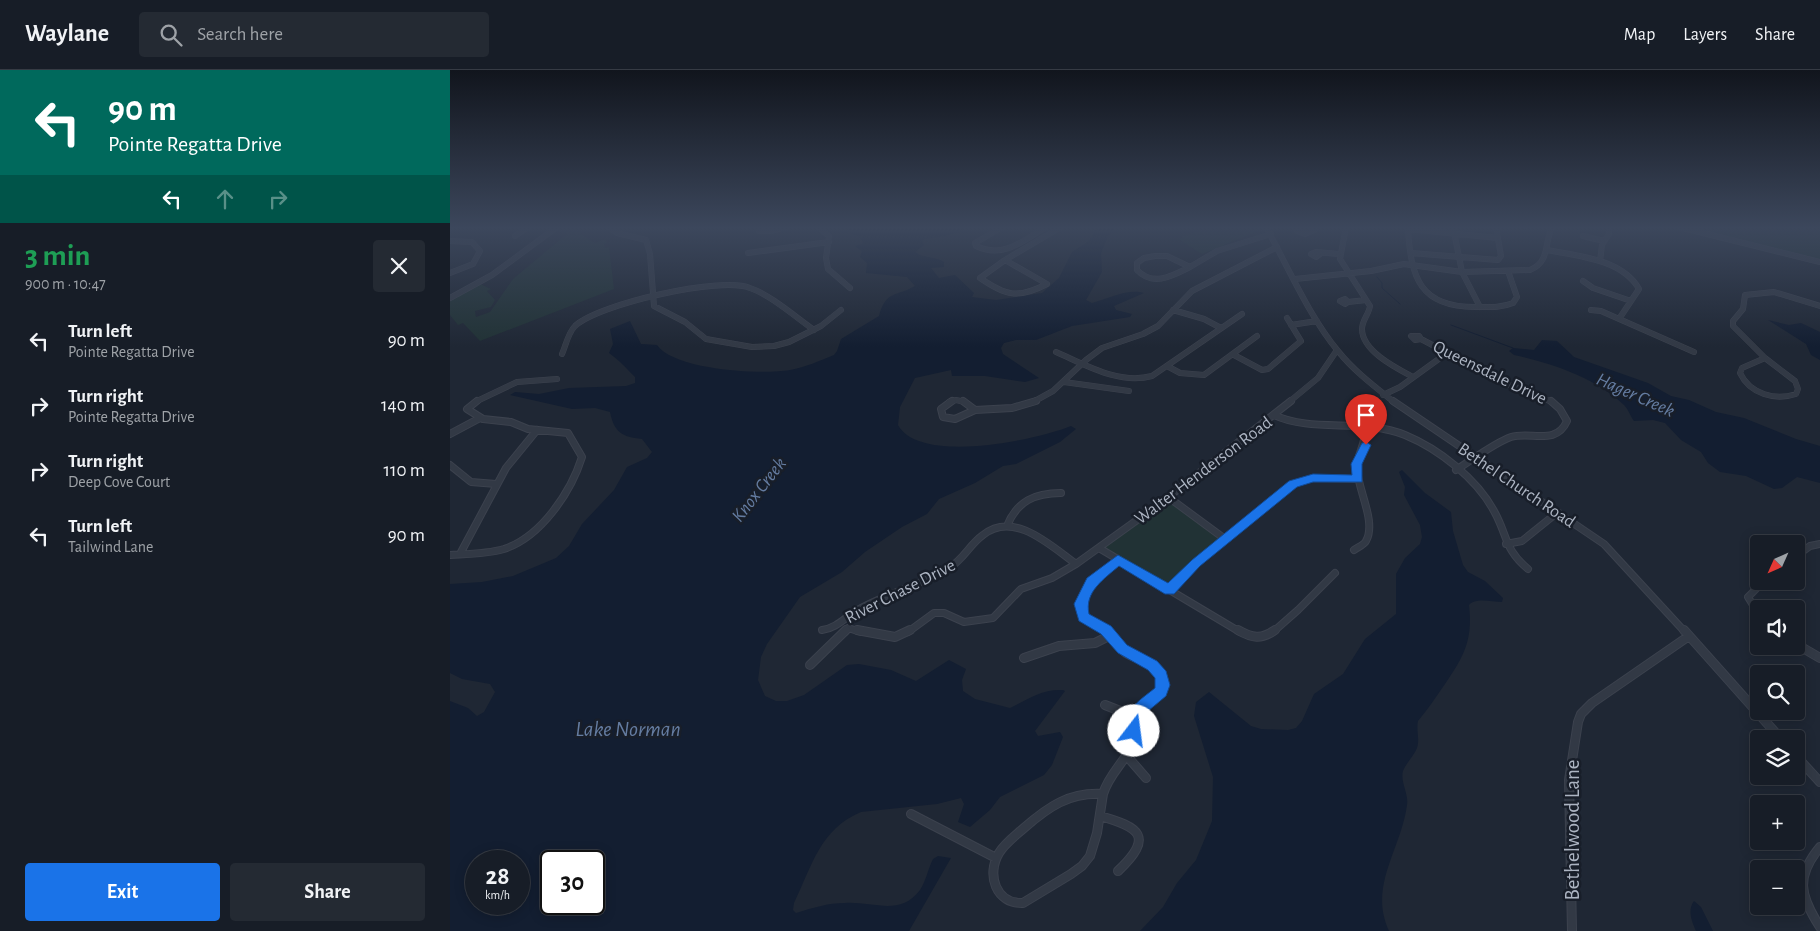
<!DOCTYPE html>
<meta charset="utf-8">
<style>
:root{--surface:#171d27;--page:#242a33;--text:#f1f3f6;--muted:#9ea2a7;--line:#363b44;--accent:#1a73e8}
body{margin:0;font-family:"Alegreya Sans",sans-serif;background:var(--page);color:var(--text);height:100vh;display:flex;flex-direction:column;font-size:19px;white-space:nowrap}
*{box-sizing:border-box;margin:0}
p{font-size:16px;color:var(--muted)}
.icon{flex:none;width:28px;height:28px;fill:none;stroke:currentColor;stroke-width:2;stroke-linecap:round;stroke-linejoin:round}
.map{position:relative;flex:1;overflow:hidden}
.panel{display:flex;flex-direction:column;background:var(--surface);width:450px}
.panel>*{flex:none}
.top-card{background:#00695c;color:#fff;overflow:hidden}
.needle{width:32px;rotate:225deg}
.fabs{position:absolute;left:1300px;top:465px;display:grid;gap:10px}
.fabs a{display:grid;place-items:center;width:55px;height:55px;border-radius:5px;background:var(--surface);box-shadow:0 2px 12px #0003,0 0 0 1px var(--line);font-size:25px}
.speed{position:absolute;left:15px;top:780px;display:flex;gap:10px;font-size:25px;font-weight:700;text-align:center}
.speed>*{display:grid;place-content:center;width:65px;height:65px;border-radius:50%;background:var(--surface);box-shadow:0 2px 12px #0003,0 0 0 1px var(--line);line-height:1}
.speed small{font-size:12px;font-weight:400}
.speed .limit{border:2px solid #111;border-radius:8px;background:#fff;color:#111}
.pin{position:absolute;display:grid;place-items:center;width:42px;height:42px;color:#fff;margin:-51px -21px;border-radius:50% 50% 50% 0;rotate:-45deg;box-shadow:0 0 5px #0007}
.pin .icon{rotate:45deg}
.me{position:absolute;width:55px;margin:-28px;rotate:15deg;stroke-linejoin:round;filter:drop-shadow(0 0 4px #0008)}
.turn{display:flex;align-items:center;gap:18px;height:105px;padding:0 25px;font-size:22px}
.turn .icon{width:65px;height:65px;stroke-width:2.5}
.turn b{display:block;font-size:35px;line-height:42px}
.lanes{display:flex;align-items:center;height:48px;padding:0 25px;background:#0003;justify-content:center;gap:25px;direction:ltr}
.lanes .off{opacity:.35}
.round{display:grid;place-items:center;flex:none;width:52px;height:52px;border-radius:5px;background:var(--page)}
.headline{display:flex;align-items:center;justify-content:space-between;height:85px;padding:0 25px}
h1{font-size:30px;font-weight:600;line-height:38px;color:#1e9e55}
.cta{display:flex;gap:10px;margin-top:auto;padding:10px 25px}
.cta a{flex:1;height:58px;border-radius:5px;background:var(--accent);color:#fff;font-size:20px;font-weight:600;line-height:58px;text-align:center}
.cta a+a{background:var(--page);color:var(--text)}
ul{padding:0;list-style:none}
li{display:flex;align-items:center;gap:15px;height:65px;padding:0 25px}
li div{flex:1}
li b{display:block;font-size:19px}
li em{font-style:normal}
header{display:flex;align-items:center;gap:30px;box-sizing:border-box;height:70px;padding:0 25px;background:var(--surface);border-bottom:1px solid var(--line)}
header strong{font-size:24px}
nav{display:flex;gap:28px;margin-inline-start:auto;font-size:18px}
.search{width:350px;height:45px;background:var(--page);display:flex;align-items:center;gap:12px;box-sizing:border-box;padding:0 18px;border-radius:5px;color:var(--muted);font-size:19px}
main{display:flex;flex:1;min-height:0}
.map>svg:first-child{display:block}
</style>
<header>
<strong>Waylane</strong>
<div class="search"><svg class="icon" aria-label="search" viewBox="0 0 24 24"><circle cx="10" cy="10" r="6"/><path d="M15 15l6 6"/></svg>Search here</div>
<nav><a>Map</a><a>Layers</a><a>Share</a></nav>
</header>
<main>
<section class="panel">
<div class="top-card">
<div class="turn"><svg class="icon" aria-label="left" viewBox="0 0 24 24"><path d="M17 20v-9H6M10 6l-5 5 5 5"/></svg><div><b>90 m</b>Pointe Regatta Drive</div></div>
<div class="lanes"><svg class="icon" aria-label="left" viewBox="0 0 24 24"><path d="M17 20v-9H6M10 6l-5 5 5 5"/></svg><svg class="icon off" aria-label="ahead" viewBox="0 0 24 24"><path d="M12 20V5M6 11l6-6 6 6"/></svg><svg class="icon off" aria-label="right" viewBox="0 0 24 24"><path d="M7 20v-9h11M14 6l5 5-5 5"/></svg></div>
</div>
<div class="headline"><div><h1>3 min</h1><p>900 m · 10:47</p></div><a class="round"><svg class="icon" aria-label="close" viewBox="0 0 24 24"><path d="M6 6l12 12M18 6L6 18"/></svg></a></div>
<ul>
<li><svg class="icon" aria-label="left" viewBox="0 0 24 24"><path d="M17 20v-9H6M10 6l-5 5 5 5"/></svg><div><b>Turn left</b><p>Pointe Regatta Drive</p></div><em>90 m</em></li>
<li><svg class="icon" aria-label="right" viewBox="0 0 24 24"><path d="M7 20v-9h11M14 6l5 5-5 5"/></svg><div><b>Turn right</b><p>Pointe Regatta Drive</p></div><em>140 m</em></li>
<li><svg class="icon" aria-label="right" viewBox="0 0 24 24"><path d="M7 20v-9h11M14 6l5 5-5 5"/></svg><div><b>Turn right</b><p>Deep Cove Court</p></div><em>110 m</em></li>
<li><svg class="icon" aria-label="left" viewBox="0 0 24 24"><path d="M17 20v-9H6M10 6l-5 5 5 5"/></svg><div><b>Turn left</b><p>Tailwind Lane</p></div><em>90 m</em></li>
</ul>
<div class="cta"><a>Exit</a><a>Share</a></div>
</section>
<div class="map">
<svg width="1370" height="861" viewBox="0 0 1370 861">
<rect width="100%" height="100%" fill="#1f2734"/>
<!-- green -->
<path fill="#213235" d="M107,157H130L131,164L145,173L155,169L157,173L154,174L155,178L159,177L164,219L30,271L13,253L8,255L0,245V230L30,214L41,219L37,221L45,230L41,237L25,241L26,247L40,242L63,209L118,163L101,161Z
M760,157H806L811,160L752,184L730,170L733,166Z
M1239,157H1370V190L1304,175Z
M718,428L774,469L720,520L650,478Z"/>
<!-- water -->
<path fill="#131e31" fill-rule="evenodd" d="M398,157H514L512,160L496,166L474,169L472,171L474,175L465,182C474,189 485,186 494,192V197L481,198L489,208L505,205L524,223L522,227L546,230L592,223L609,208L622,182L639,171L645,160L653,157H667L658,166L651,183L652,202L636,230L642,233C657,229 678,218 694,223L664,236L666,240L682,244L680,247L622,256L586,270H566L554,273L551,278L553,284L589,308L575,312L535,306H502L501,300L465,308L450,337L448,355C470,395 587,370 621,356L626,359L610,372L566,394L553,396L525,413L489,429L477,444L452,457L415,482L392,502L350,527L317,574L311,587L308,610L315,626L326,631H337L354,625L397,595L409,594L441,600L466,611L499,590L516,599L512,610L513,621L525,629L560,638C579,629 591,619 613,620L615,621L585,661L588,666L610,662L613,667L602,695L594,705L550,727L540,740L520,757L508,752L514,734L511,728L487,734L411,742C370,759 362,796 344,833L343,840L346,843C362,838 378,833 395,833C422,831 450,847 470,820C476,811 478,799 483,789L488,786L501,788L459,861H0V631L18,638L27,646L34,642L45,622L40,614L12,609L0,603V514L32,512L63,506L106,488L119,476L132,454L164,420L177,397L197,388L202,382L192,369C172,367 164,362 160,342L145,338L122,339L60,325L65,322L89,324L119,318L176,316L185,313V307C176,298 169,290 159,283L163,274L160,259L180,251L191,274L207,275C224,300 311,305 340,300C356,297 369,291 384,285L387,281L391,269L429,246C436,220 446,227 465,216L457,207L416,203L417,193L410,187L412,181L405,176L412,174L413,172L409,166L401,164ZM69,791V834H26V791ZM101,791H144V834H101Z
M1318,250L1339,255L1351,253L1370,262V290L1361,285L1356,274Z
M1092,270L1107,271L1124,287L1198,313L1221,326L1239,330L1266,342L1294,348L1346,369L1370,376V413L1347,407L1332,418L1324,419L1296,406L1270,402L1258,393L1251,382L1231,370L1215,353L1203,350L1184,351C1180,346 1179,340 1174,335C1146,308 1101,293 1064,285L1059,281L1063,278L1084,280Z
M952,400L975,423L1001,442L1003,461L1013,495L1018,502L1035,511L1053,528L1052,532C1042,532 1026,527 1019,535C1023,570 1014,586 995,614C986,627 978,639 968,651C966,660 970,669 967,678C964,686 956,693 953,701C950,712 959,724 957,735C951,780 918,816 939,861H690L713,837L727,813L746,790L762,751L763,707L744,646L746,632L759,622L801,656L811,659L838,660L846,658L852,651L864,624L893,604L915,569L946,544V504L955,488L970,474L972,467L970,455L954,425L955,417L949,402Z
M1244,831L1251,837L1263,861H1246C1242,852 1237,840 1244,831Z"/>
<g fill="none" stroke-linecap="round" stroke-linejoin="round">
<!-- stream -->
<path stroke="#131e31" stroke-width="1" d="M927,207L932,213V218L950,234
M1001,255L1063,278"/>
<defs>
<path id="minor-far2" d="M159,157L167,163L196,170L200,184L204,236L235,252L256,269L302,277L324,276L339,272L371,256L391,240
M368,157L379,166L376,188L378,199L400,218
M552,157L525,173L526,176C553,189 573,171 596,157
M816,157C838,197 859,246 888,281C904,301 924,316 944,332
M852,157L847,161L855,164L866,159L863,157
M896,157L890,189L920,236C919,244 912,250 912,259C912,281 946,298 963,307
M1003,157L1012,202L1030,237
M1229,157L1370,192
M309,161H321L336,157
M65,166L78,157
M1133,166L1154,171
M1048,168L958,159C961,208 970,237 1025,237C1038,237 1051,238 1063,233L1067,227L1058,201
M0,171L22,172L30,181L23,194L0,203
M1097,180C1128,186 1172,189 1189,219L1169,249
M298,183L379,172
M961,183L1048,190L1051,186L1046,157
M870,184L866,187L861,184L866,182L889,184
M705,186H717L740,197C722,206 703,217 687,200V193L694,188Z
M555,190L597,214C568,229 556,226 530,208Z
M555,190L611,157
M1150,191L1152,175L1159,164V157
M740,197L767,181L821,164
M845,209L921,201L954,194L1012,202L1080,200C1100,192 1094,174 1102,157
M1133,211L1143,218L1181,231
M0,228L42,205L107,157
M895,229L898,232L895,234L890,231Z
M898,232L916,230
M723,240L754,249L771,258
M1141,240L1151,241L1244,282
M841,255L867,251
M961,266H969L971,269L965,270Z
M971,269L1050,311L1102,332
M606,282C636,295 669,315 702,306L792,244
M112,284C116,275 118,263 125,256C148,234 271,206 300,218C319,224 347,248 364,260
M784,285L812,300L818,299L851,271L837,248
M1315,288L1283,256V251L1293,239L1295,225L1324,222L1370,236
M1315,288L1345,311L1348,319L1346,324C1325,331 1300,324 1290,303L1292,298Z
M717,296L730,303L754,305L807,266
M614,312L679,321
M933,325L950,317L997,283
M25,332L67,312L107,309
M499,332L506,330L515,332
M583,332L603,321L636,290L652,278L693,264L708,256L742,221L827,177
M839,332L868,308L887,280"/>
<path id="minor-far1" d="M502,331L491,339L493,347L505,349L525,340L513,331
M943,331L1154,474L1235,562
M525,340L562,338L586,331
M824,345C862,363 913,348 955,365C989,379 1027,409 1044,441C1058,466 1054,479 1078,499
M0,364L30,348
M0,395L21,412L46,414
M1006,400C1020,391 1046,372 1061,367C1081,361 1106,376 1117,351L1110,339L1101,331
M718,427L775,469
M557,456C567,431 585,423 611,423
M1056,474L1072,471L1108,442
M649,478L790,562
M904,480C908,477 914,475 916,471C927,452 907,418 907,398C907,382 917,374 915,356
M10,484L56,398L87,360
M0,485C18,484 37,484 54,479C91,467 121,422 132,387L118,363L78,359L61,352L33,349L17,339L27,331
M1346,486L1360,476L1370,474
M720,520L746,493L843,414L863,408L908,409
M1309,545L1298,527L1314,511
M372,560C388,558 397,545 411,538C439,523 470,515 498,499C515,488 519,475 533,465C564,440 601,476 626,494
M395,562L398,558L411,562
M458,562L484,543H494L514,552L543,548L571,519L602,508L626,494L708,435L841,331
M657,562C650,556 638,554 633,547C619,525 654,501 668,490
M823,562L848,540L885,503"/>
<path id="minor" d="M407,560L445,567L460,560
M788,560C802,568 811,570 825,560
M1234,560L1331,669
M1346,574L1370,588
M574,588L609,576L645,573L661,565
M360,595L396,560
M655,635L683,646
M676,685L696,708
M1346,686L1370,712
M653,724L647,763L640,786L632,796L621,804L573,833C546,834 536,805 549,783C555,773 565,766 574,758C598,737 619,722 653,724Z
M653,724C659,704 674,693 682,675C687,664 678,652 686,642C695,630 721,625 711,605C705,592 688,590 676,583C668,577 663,567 655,560
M461,744L546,788
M650,746C689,757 705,766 668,801
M1370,777C1345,807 1350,826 1370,857
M1122,861L1119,710L1128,652L1131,644L1142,633L1239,566"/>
</defs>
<!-- minor-far2 casing -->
<use href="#minor-far2" stroke="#3c424e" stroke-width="6"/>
<!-- minor-far1 casing -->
<use href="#minor-far1" stroke="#3c424e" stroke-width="8"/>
<!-- minor casing -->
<use href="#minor" stroke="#3c424e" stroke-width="10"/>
<!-- minor-far2 -->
<use href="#minor-far2" stroke="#323945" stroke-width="5"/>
<!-- minor-far1 -->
<use href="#minor-far1" stroke="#323945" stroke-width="6"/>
<!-- minor -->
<use href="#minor" stroke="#323945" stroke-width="8"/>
</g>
<!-- sky -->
<linearGradient id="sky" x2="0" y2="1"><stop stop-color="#11151d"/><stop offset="0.57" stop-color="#3c475c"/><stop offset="1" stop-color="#3c475c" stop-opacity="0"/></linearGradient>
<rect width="1370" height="277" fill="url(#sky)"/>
<!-- route -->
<path fill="#1a73e8" stroke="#114b97" d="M916,372L921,375L912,394V412H863L847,417L750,496L724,524H715L669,496C654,509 634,522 639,544L661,556L677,575L707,591L716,601L720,615L716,626L691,647L689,666L684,668L678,666C668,643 689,631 705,618V608L698,600L668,583L651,564L629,551L624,534L637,508L668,485L718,513L742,490L839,411L863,404L902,405L901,394L912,373Z"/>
<g text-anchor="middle" stroke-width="5" stroke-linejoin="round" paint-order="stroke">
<!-- street labels -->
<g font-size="18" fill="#acb4c2" stroke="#181e29">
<text transform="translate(1040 302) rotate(26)" y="6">Queensdale Drive</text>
<text transform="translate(753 400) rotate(-37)" y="6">Walter Henderson Road</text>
<text transform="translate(1067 415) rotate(34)" y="6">Bethel Church Road</text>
<text transform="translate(450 521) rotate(-27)" y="6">River Chase Drive</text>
</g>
<!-- water labels -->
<g font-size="19" font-style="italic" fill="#647ca1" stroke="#181e29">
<text transform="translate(1186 324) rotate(24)" y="7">Hager Creek</text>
<text transform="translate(308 419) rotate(-52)" y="7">Knox Creek</text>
</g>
<!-- near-street labels -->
<g font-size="21" fill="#acb4c2" stroke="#181e29">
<text transform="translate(1122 760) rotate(-90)" y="7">Bethelwood Lane</text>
</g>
<!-- near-water labels -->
<g font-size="22" font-style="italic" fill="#647ca1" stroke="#181e29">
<text x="178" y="666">Lake Norman</text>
</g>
</g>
</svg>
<div class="fabs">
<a><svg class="needle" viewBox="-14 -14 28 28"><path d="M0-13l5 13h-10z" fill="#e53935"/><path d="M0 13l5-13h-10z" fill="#9ea2a7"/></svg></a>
<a><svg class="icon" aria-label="sound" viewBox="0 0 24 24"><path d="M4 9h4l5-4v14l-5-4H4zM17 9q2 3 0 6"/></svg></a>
<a><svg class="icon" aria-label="search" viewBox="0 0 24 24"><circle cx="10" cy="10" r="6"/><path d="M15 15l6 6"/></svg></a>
<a><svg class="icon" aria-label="layers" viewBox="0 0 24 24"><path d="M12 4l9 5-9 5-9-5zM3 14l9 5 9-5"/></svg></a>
<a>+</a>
<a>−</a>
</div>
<div class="speed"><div>28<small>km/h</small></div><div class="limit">30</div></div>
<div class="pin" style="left:916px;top:375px;background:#d93025"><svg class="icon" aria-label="arrive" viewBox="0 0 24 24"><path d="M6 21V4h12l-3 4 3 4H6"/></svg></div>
<svg class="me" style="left:684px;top:661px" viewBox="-20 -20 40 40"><circle r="19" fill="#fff"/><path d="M0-13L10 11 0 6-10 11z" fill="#1a73e8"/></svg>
</div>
</main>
